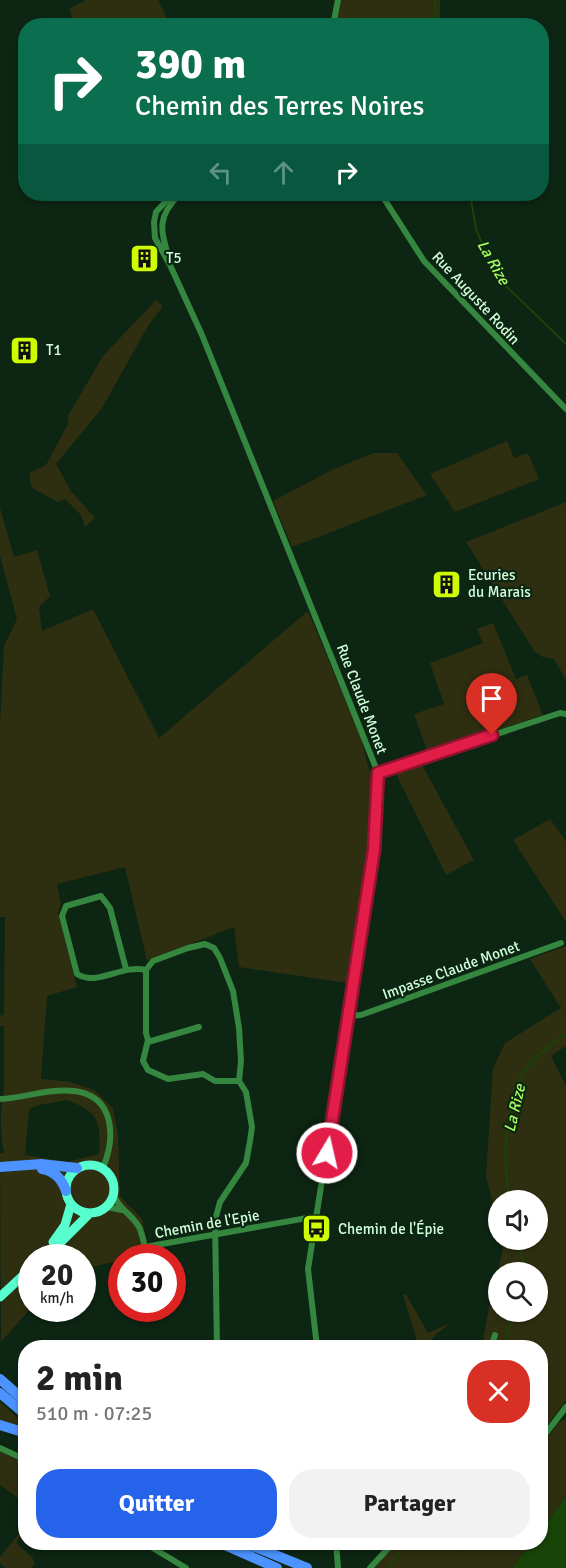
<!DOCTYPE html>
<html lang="fr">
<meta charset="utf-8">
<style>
:root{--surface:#fff;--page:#f2f2f2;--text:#222;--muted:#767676;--accent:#2563eb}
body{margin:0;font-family:Signika,sans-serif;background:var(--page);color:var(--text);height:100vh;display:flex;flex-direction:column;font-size:22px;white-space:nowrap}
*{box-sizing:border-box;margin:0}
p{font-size:20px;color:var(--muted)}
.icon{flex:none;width:33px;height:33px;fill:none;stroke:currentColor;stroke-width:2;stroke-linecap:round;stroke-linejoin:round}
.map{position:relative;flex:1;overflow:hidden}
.side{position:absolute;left:18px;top:1340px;width:530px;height:210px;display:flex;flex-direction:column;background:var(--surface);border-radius:24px;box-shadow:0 2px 4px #0004}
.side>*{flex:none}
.hud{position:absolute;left:18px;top:18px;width:531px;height:183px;border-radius:24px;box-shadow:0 2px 4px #0004;background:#0b6e4f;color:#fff;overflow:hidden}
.fabs{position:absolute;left:488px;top:1190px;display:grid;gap:12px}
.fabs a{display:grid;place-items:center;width:60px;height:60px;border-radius:50%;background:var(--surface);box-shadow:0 2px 4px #0004;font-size:30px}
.speed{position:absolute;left:18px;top:1244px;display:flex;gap:12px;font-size:30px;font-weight:700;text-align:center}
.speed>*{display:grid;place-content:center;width:78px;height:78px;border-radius:50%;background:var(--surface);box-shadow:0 2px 4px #0004;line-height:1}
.speed small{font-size:15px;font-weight:400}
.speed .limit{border:9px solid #d22;background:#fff;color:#111}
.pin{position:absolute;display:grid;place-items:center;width:51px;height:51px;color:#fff;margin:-62px -26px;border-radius:50% 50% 50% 0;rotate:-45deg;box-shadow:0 0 6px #0007}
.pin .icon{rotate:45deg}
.me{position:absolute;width:66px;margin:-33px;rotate:9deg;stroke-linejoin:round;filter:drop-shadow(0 0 4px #0008)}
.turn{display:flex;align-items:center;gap:21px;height:126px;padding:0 18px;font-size:27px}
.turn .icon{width:78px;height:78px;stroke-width:2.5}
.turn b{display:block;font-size:42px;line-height:51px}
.lanes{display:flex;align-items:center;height:57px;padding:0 18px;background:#0003;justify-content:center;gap:30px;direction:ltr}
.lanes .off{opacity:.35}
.round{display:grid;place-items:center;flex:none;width:63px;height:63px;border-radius:24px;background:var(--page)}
.summary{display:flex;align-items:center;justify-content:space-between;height:102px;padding:0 18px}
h1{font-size:36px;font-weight:700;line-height:45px}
.button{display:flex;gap:12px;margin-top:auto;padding:12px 18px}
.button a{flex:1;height:69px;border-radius:24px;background:var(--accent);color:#fff;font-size:24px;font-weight:700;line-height:69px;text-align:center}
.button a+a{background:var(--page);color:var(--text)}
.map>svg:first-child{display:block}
</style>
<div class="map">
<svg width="566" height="1568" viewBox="0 0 566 1568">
<rect width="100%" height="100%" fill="#0d2513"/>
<!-- green -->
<path fill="#2e2f10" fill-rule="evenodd" d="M86,0H158L171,25H76L69,9Z
M335,0H440V25L329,26Z
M156,300L163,306L148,326L102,408L56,464L71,491L95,518L85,527L81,515L65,499L58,502L32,488L29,473L46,465L68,424V416L103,356Z
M507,441L514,458L528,453L539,479L455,512L430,474Z
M374,453H397L427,495L292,547L273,501L332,470Z
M566,502V680L554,659L543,657L534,651L466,542Z
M0,508L14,557L37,550L50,596L39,607L42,631L93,609L159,738L308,611L361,738L371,777V826L347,983L239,967L234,927L147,961L125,867L57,884L61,904L58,913L77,987L47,996L41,1079L71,1082L94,1090L113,1108L118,1134L120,1196L142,1219L147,1243L138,1257H122L121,1260L83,1269L82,1257H32L31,1308L1,1342L0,1153H4C0,1133 0,1109 4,1090V1026H0V1016L4,1014L5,917H0V725L4,646L17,619L0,556ZM67,1100C99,1112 101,1121 99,1154L67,1162L25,1155L29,1109L39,1105Z
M493,623L516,679L527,675L543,715L428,753L414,714L444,704L430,663L483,643L477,629Z
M421,763L474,860L446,875L395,772Z
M550,819L566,841V922L513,840Z
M566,946V1046L551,1056L566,1086V1400L540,1435V1347H482L489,1307L503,1249L501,1239H537V1200H498V1226L486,1175L493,1068L505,1043L561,1008L530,959ZM498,1272H537V1311H498Z
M406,1294L428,1333L450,1323C443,1331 428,1336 430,1347H419L403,1295Z
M0,1402L25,1425V1429L0,1421Z
M566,1419V1497L540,1531V1448L559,1422Z
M0,1451L25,1464V1503L0,1485Z
M25,1526V1529L16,1543L32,1557L35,1564L31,1568H5L0,1563V1557Z
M395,1542H463L454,1556L465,1542H532L513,1568H375Z"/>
<!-- water -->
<path fill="#184407" d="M566,1497V1568H513L532,1542H540V1531Z"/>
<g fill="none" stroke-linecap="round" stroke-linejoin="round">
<!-- stream -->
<path stroke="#184407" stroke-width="2" d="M435,0L436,26
M470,194L476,229L487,255L504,284L566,344
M510,1200C503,1166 504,1112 519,1080C529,1060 549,1046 566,1034
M518,1239L525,1272
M504,1347L514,1311
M388,1568L408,1542"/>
<!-- street -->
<path stroke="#35873f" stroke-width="6" d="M333,26L338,0
M177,194L168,199L156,212L154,222L155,238L170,265L202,335L378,773L374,850L308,1269L317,1347
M381,194L424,261L566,409
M169,259C161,230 156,218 179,195
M378,773L560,713L566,714
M126,969L110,908L101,896L66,906L62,916L77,974C98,987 121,964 146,970
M348,1016L361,1015L561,943
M148,1042L199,1027
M0,1099C24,1098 49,1088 74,1091C116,1096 115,1139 103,1168
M114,1195C118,1209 132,1214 139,1227C142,1233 143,1240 145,1247L318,1216
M107,1207L122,1210
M217,1347L215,1220L220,1202L246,1163L250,1141L252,1127L246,1092L239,1081H215L203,1074L168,1079L148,1070L143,1061L148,1040L146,1033V970L153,961L188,948L205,944L214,948L220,958L233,991L239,1028L241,1061L239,1081
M491,1347L495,1335
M540,1441L566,1407
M0,1448L26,1460
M143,1542L186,1568
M336,1542L338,1568
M370,1568L394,1542"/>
<!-- primary -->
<path stroke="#58ffce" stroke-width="9" d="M66 1189a24 24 0 1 1 48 0a24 24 0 1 1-48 0Z
M53,1242L65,1225L71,1204
M42,1257L59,1244L89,1214
M0,1297L32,1267"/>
<!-- highway -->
<path stroke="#4c93ff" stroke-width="10" d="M0,1167L41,1164L77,1168
M42,1169C55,1171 62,1179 66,1191
M0,1379L26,1402
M0,1393L26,1415
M0,1425L26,1433
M218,1542L277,1568
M243,1542L307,1568"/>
</g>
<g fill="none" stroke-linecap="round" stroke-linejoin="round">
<defs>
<path id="route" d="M327,1153L374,850L378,773L492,735"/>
</defs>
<!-- route casing -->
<use href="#route" stroke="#92132f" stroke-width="15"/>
<!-- route -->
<use href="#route" stroke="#e11d48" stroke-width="10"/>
</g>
<!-- icons -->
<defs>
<symbol id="building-square" viewBox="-11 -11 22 22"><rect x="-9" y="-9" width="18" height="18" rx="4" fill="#cefc00" stroke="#0d2513"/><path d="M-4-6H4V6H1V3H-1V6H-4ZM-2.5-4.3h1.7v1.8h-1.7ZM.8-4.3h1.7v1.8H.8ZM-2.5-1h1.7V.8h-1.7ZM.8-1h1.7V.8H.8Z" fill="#111"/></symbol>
<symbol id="bus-square" viewBox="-11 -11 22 22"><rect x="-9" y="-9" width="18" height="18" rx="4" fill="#cefc00" stroke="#0d2513"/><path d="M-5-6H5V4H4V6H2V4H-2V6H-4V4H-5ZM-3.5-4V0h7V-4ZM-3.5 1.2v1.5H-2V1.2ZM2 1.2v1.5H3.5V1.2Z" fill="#111"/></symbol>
</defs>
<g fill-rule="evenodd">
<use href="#building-square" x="128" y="242" width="33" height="33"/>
<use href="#building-square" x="8" y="334" width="33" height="33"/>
<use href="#building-square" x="430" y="568" width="33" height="33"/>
<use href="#bus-square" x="300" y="1212" width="33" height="33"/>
</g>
<g text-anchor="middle" stroke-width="4.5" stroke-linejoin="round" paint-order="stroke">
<!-- poi labels -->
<g font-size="15" fill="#d1ffda" stroke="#0d2513" text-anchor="start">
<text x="166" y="263">T5</text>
<text x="46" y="355">T1</text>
<text x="468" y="580">Ecuries<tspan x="468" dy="17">du Marais</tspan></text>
<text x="338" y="1234">Chemin de l'Épie</text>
</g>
<!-- street labels -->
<g font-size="15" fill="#d1ffda" stroke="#0d2513">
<text transform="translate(476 298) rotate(47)" y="5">Rue Auguste Rodin</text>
<text transform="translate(362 699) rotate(69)" y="5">Rue Claude Monet</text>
<text transform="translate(451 970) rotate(-20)" y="5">Impasse Claude Monet</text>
<text transform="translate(207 1224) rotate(-10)" y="5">Chemin de l'Epie</text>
</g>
<!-- water labels -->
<g font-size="16" font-style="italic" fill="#a7ff5f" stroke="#0d2513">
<text transform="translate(494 262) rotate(60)" y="6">La Rize</text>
<text transform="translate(514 1108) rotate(-77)" y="6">La Rize</text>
</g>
</g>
</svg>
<div class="fabs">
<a><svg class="icon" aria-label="sound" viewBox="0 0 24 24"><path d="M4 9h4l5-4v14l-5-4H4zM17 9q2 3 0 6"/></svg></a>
<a><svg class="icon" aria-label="search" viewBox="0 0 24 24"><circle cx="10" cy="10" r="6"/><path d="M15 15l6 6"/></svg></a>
</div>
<div class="speed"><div>20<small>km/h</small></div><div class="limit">30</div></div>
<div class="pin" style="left:492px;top:735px;background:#d93025"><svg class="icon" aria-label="arrive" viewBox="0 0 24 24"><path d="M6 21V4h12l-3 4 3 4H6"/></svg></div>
<svg class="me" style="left:327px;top:1153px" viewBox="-20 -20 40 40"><circle r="17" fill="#e11d48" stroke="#fff" stroke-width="3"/><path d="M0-11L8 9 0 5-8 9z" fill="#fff"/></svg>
<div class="hud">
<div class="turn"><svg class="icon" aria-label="right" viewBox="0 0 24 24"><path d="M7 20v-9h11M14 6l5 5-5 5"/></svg><div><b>390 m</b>Chemin des Terres Noires</div></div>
<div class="lanes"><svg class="icon off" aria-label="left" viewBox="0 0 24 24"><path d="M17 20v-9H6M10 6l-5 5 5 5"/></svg><svg class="icon off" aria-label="ahead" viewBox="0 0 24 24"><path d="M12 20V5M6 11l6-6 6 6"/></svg><svg class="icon" aria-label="right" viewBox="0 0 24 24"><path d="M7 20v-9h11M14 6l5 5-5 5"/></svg></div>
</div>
<section class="side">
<div class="summary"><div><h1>2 min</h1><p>510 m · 07:25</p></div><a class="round" style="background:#d93025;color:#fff"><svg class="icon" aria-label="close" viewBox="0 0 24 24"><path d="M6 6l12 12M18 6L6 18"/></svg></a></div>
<div class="button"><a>Quitter</a><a>Partager</a></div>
</section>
</div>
